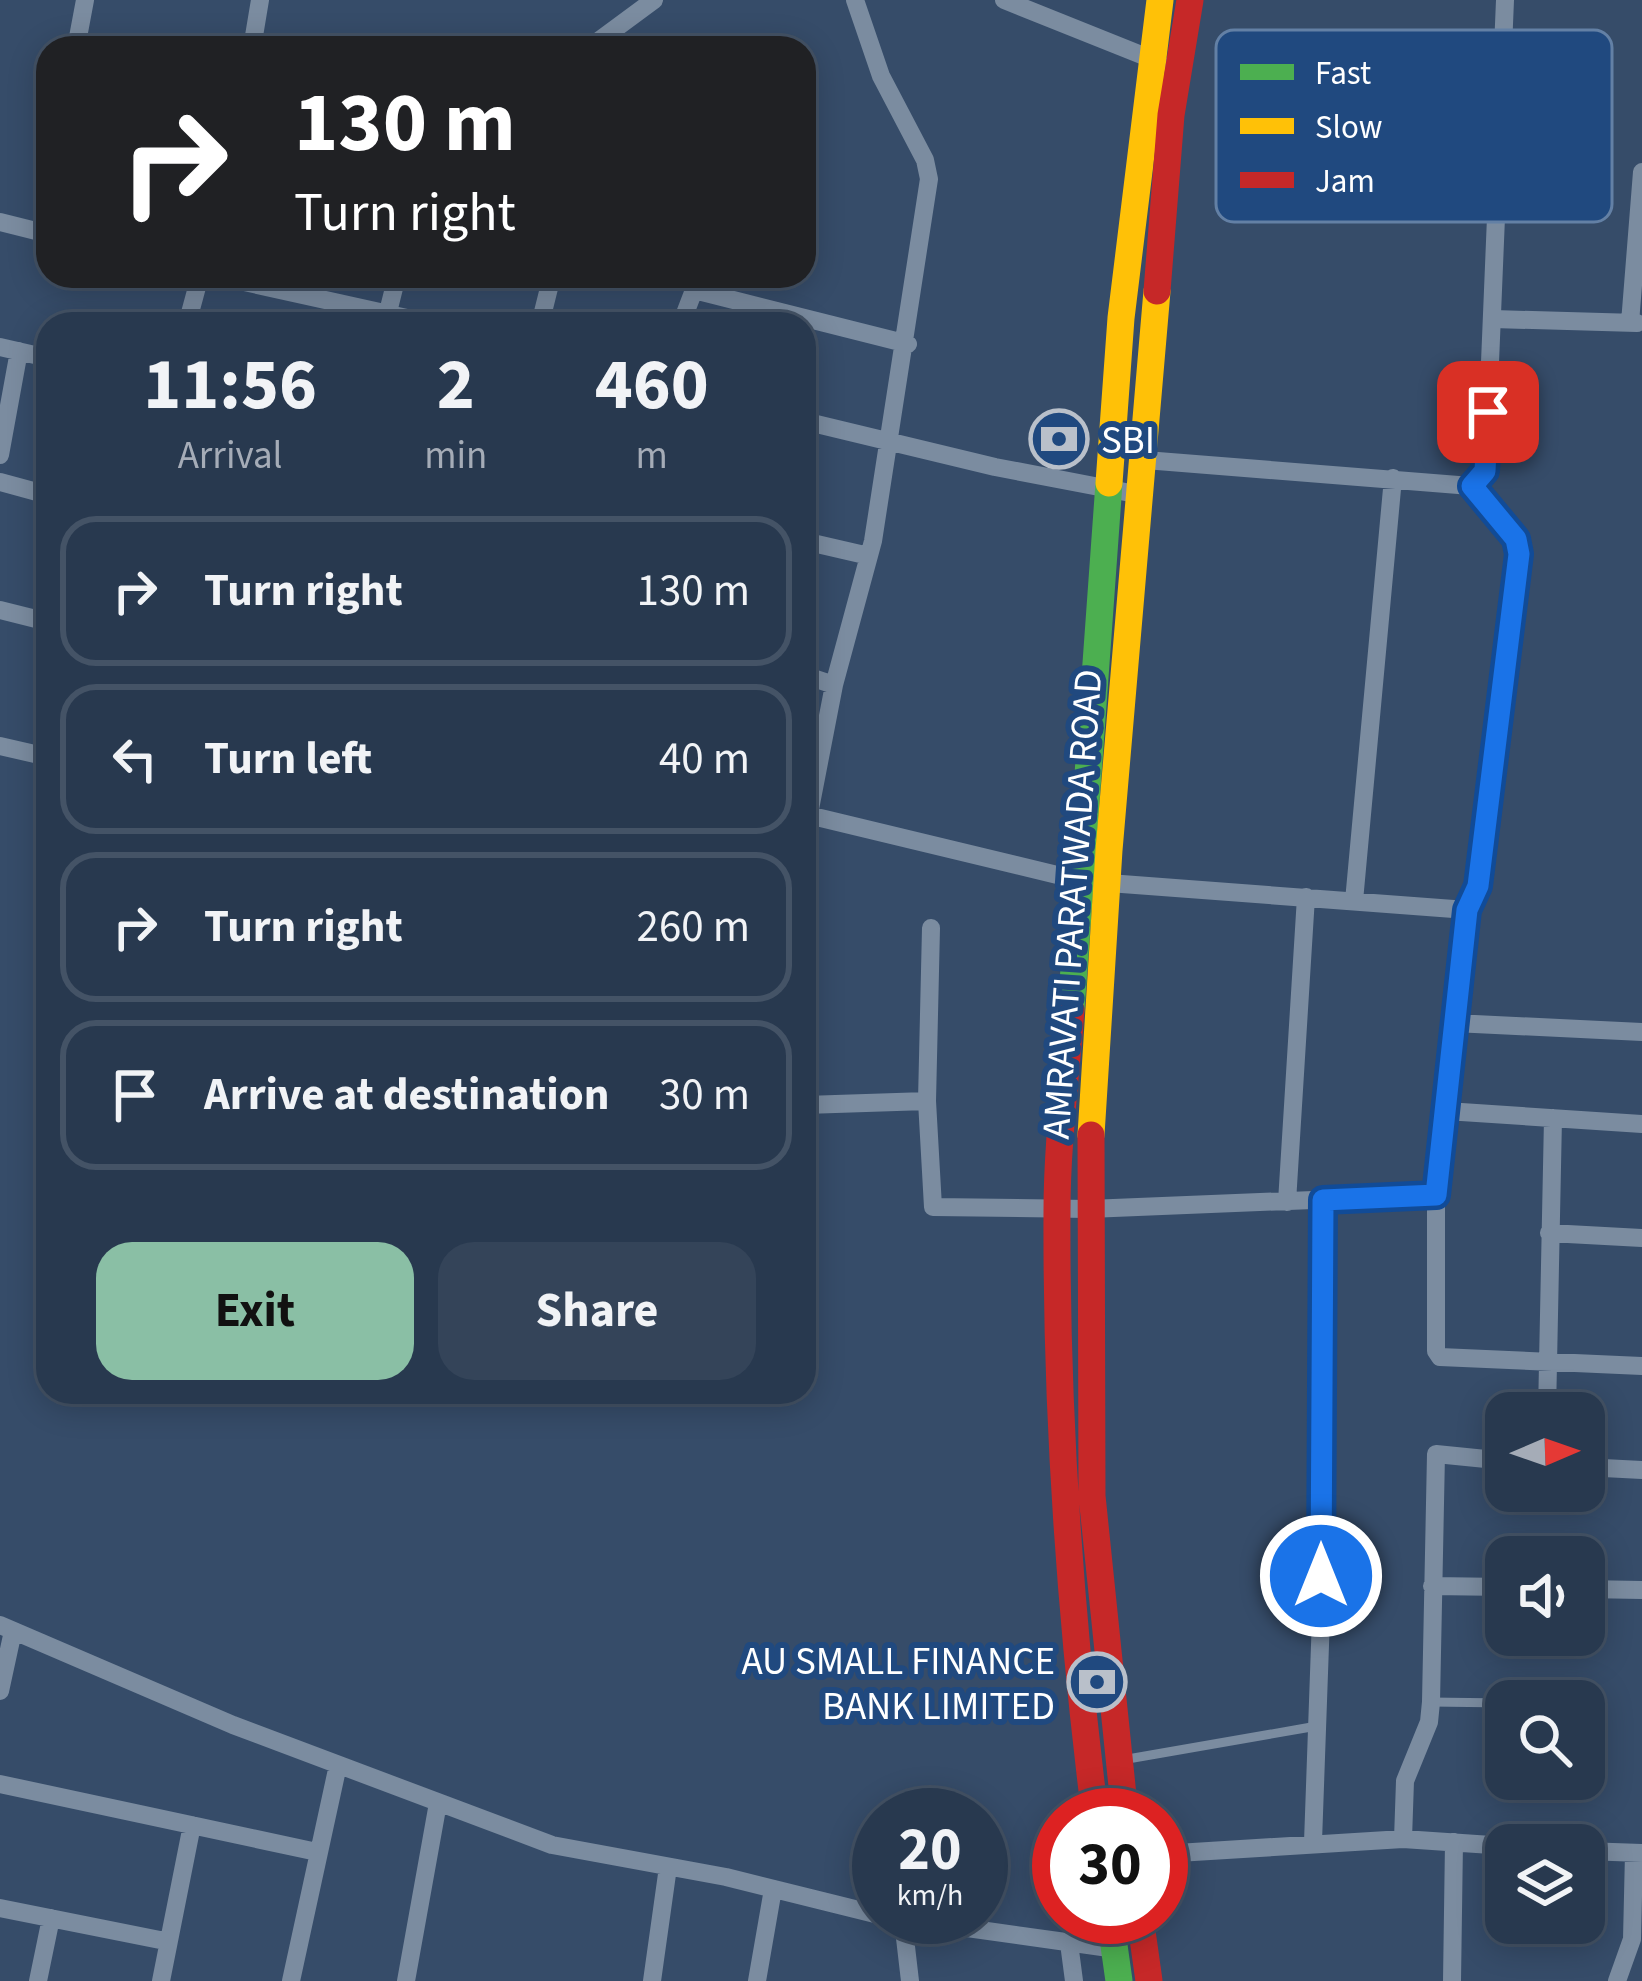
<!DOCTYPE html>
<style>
:root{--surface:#28394f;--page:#344459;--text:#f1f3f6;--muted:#a5acb7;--line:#445366;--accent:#8abfa5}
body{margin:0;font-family:"Source Sans 3",sans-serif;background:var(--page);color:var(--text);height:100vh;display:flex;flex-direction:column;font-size:45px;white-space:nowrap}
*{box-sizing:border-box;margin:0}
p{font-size:39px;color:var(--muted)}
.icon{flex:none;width:66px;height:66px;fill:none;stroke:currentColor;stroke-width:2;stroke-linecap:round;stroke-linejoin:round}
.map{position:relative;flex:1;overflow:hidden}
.drawer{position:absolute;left:36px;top:312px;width:780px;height:1092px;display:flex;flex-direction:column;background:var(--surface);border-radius:36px;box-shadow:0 6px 30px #0003,0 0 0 3px var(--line)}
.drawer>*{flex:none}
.hud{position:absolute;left:36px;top:36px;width:780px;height:252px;border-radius:36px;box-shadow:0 6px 30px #0003,0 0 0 3px var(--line);background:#202124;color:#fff;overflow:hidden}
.needle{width:78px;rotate:88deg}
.fabs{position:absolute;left:1485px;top:1392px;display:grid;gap:24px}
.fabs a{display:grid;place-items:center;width:120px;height:120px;border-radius:24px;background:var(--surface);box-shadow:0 6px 30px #0003,0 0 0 3px var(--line);font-size:60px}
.speed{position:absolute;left:852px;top:1788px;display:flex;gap:24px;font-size:60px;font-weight:700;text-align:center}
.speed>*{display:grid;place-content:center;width:156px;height:156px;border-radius:50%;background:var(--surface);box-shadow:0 6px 30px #0003,0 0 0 3px var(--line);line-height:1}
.speed small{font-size:30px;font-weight:400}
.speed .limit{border:18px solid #d22;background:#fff;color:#111}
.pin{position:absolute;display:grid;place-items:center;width:102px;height:102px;color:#fff;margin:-51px;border-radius:24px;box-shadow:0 6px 18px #0006}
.me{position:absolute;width:132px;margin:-66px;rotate:0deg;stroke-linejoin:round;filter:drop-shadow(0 0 9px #0008)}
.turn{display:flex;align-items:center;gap:42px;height:252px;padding:0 60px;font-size:54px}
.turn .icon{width:156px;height:156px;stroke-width:2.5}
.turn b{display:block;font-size:84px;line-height:102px}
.eta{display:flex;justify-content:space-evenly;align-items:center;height:204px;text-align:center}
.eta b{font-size:72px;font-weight:700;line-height:84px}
.primary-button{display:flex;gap:24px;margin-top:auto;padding:24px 60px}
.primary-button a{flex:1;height:138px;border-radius:36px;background:var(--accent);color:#111;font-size:48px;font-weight:700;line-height:138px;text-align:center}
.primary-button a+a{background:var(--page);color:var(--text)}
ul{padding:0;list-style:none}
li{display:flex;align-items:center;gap:36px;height:150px;margin:0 24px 18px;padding:0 36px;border:6px solid var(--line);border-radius:36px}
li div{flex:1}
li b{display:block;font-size:45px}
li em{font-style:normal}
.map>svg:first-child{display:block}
</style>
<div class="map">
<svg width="1642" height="1981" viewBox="0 0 1642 1981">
<rect width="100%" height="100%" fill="#364c69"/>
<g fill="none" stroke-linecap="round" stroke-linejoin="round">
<!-- lane -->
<path stroke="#7b8ca0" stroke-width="9" d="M1373,110L1500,120
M1431,1702L1506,1703
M1122,1760L1317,1726"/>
<!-- street -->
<path stroke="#7b8ca0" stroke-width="18" d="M1004,0L1159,62
M76,48L85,0
M252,48L260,0
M589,48L654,0
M0,222L48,234
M40,232L48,192
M217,276L434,324
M1493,319L1637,323
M1630,323L1642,172
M187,324L200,276
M385,324L397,276
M540,324L552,276
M681,324L694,290L908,344
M0,347L48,358
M804,421L995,467L1141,495
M0,455L19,351
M1145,460L1471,486L1516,539L1519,554L1478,886L1467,910L1436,1195V1351L1440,1357L1642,1366
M0,482L48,495
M1471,486L1485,471L1486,459L1505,0
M804,541L869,556
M0,610L48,622
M804,675L834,685
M0,746L48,757
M804,814L1082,881L1467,910
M804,840L834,685L873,541L929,179L925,160L881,76L855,0
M1354,901L1393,478
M931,928L927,1101L933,1207L1089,1209L1436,1195
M804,932V1233
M1454,1023L1642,1032
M805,1105L927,1101
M1446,1111L1642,1124
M1287,1202L1306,897
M1549,1233L1642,1238
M1547,1413L1553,1118
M1584,1467L1642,1470
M1432,1586L1506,1587
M1584,1589L1642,1590
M0,1625L233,1725L552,1845L726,1877L879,1915
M0,1691L13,1631
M0,1784L317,1852
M1403,1839L1405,1781L1429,1722L1431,1702L1436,1454L1506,1461
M1313,1842L1321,1617L1323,1200
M1584,1851L1642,1853
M1161,1854L1403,1839L1506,1846
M0,1908L165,1941
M888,1917L1116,1949
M903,1921L910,1981
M1069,1943L1074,1981
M38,1981L51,1918
M161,1981L192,1825
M291,1981L338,1765
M406,1981L438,1803
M652,1981L668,1867
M757,1981L773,1889
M1452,1981L1454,1842
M1617,1981L1632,1939L1634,1853"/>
<!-- fast -->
<path stroke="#4caf50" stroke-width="27" d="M1071,1010L1109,483
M1110,1917L1119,1981"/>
<!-- slow -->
<path stroke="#ffc107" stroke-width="27" d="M1109,483L1121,318L1160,0
M1091,1135L1109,850L1157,291"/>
<!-- jam -->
<path stroke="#c62828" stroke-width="27" d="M1157,291L1171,115L1190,0
M1071,1010C1066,1076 1057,1144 1057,1211C1056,1412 1070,1615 1095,1815
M1091,1135L1092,1496L1125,1815
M1140,1917L1149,1981"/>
</g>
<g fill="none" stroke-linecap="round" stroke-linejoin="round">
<defs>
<path id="route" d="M1321,1576L1323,1200L1436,1195L1467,910L1478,886L1519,554L1516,539L1472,486L1485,471L1488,412"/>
</defs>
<!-- route casing -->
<use href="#route" stroke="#114b97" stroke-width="30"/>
<!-- route -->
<use href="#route" stroke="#1a73e8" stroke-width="21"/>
</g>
<!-- icons -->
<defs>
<symbol id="bank-ring" viewBox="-11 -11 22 22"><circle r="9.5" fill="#20497f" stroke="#b9c0ca" stroke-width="1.5"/><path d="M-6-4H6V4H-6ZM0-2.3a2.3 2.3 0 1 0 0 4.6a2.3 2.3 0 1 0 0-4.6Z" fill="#b9c0ca"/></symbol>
</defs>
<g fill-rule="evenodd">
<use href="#bank-ring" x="1026" y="406" width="66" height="66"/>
<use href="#bank-ring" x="1064" y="1649" width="66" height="66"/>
</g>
<g text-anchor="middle" stroke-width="12" stroke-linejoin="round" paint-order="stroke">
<!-- poi labels -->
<g font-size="39" fill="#fff" stroke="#20497f" text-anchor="start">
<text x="1101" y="453">SBI</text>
<text x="1055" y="1674" text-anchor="end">AU SMALL FINANCE<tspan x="1055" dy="45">BANK LIMITED</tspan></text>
</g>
<!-- street labels -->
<g font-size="39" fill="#fff" stroke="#20497f">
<text transform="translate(1071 904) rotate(-86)" y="14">AMRAVATI PARATWADA ROAD</text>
</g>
</g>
<!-- legend -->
<rect x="1216" y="30" width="396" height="192" rx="18" fill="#20497f" stroke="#6380a5" stroke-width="3"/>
<rect x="1240" y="64" width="54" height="16" fill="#4caf50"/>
<rect x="1240" y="118" width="54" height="16" fill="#ffc107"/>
<rect x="1240" y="172" width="54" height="16" fill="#c62828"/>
<g font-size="33" fill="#fff">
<text x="1315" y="84">Fast</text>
<text x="1315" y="138">Slow</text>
<text x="1315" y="192">Jam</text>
</g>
</svg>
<div class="fabs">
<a><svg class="needle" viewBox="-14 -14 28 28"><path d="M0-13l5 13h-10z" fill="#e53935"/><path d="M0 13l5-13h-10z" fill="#a5acb7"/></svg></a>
<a><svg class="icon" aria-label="sound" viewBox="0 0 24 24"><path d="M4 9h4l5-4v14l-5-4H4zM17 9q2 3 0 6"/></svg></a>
<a><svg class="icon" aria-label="search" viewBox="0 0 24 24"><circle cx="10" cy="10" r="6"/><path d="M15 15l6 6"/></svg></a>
<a><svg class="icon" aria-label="layers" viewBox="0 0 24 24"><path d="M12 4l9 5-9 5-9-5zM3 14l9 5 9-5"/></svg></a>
</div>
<div class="speed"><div>20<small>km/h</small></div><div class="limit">30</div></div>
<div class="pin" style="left:1488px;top:412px;background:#d93025"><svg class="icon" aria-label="arrive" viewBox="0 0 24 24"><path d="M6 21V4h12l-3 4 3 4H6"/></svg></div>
<svg class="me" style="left:1321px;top:1576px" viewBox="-20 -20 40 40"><circle r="17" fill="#1a73e8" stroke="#fff" stroke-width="3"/><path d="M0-11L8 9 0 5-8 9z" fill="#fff"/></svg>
<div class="hud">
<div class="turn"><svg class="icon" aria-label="right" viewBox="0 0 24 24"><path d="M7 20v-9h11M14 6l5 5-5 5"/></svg><div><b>130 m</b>Turn right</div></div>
</div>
<section class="drawer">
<div class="eta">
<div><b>11:56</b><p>Arrival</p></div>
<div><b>2</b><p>min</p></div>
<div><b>460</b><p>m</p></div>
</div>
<ul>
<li><svg class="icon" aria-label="right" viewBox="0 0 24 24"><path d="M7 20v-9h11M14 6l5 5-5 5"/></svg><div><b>Turn right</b></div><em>130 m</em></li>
<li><svg class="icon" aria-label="left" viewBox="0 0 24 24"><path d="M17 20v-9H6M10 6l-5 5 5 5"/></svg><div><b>Turn left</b></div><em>40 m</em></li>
<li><svg class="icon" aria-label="right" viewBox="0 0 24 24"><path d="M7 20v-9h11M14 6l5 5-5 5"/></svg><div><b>Turn right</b></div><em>260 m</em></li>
<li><svg class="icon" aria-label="arrive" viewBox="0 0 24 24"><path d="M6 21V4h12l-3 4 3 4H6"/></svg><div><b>Arrive at destination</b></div><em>30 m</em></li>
</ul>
<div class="primary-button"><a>Exit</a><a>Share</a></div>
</section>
</div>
